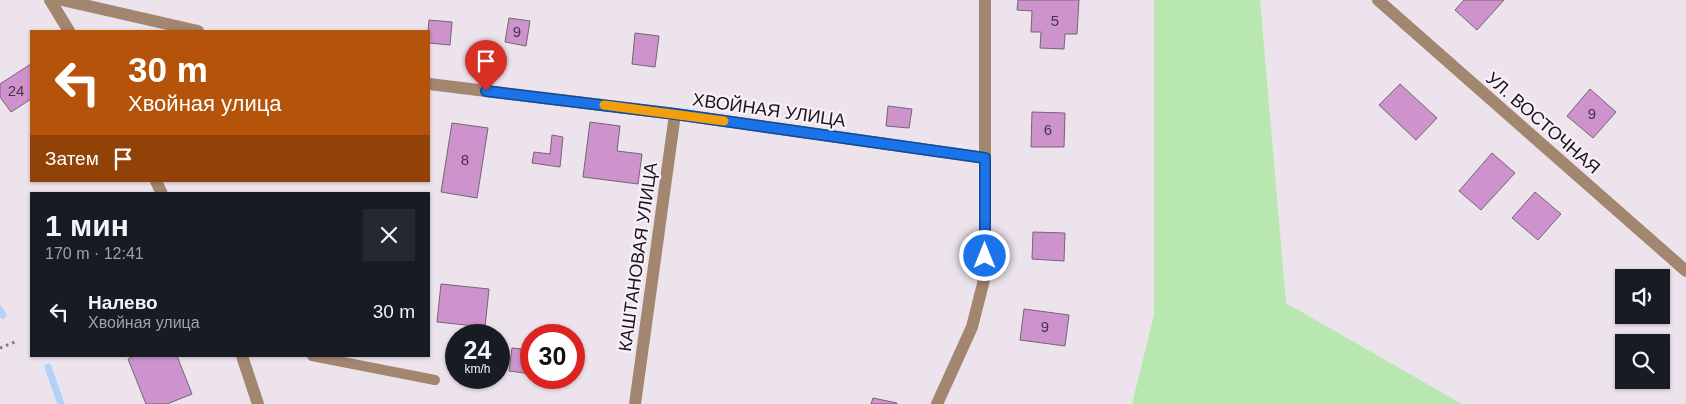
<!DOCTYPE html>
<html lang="ru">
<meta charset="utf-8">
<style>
:root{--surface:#171b24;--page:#242831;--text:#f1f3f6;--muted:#9ea1a6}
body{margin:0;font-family:Helvetica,sans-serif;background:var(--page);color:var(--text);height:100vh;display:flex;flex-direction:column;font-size:19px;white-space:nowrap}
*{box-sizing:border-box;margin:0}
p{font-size:16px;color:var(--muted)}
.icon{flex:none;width:28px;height:28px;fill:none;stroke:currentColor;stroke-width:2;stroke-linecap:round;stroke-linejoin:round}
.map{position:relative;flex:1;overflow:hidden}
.sheet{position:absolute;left:30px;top:192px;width:400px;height:165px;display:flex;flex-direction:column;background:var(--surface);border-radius:0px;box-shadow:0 1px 4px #0004}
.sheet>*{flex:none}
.guide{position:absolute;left:30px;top:30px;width:400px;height:152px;border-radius:0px;box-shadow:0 1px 4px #0004;background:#b45309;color:#fff;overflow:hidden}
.fabs{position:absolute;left:1615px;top:269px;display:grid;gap:10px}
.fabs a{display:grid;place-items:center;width:55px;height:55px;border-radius:0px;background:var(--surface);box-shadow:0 1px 4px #0004;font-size:25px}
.speed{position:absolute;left:445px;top:324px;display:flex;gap:10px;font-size:25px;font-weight:700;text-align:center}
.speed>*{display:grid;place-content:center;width:65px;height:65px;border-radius:50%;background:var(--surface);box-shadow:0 1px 4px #0004;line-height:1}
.speed small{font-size:12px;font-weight:400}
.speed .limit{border:8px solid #d22;background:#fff;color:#111}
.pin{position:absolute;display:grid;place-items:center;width:42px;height:42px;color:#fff;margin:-51px -21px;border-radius:50% 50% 50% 0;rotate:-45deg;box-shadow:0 0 5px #0007}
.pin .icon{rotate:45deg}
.me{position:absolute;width:55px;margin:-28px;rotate:0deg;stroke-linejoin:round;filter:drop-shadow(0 0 4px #0008)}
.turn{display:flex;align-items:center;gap:18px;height:105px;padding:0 15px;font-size:22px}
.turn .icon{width:65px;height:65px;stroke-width:2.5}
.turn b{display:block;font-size:35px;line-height:42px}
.then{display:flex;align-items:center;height:48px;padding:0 15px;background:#0003;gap:10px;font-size:19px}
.round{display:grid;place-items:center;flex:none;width:52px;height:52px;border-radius:0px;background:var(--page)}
.summary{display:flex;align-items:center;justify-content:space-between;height:85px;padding:0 15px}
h1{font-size:30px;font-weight:700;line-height:38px}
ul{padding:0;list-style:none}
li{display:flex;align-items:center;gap:15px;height:70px;padding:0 15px}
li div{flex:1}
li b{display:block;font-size:19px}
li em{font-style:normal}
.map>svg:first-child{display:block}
</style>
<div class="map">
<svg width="1686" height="404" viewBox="0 0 1686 404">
<rect width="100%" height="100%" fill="#ece3ec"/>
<!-- green -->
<path fill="#b8e8b0" d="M1154,0H1260L1286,303L1462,404H1132L1154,315Z"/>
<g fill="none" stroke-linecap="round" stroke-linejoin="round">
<!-- stream -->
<path stroke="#b3d1f9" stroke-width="7" d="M0,310L3,315
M48,367L61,404"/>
</g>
<!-- building -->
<path fill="#ce92cd" stroke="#706870" d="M1018,0H1079L1077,34H1065L1064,49L1040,48L1041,32H1031L1032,11L1017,10Z
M1464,0H1504L1477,30L1455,10Z
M509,18L530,21L526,46L505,42Z
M429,20L452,22L450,45L429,43V31H428Z
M635,33L659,36L655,67L632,64Z
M31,64V99L11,112L0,97V84Z
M1400,84L1437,118L1416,140L1379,105Z
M1590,89L1616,112L1593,138L1567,116Z
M888,106L912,109L909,128L886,126Z
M1032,112L1065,113L1064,147H1031Z
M590,122L620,126L617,151L642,154L638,184L583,177Z
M452,123L488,128L477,198L441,192Z
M552,135L563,137L560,167L532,163L534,152L550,154Z
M1492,153L1515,173L1481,210L1459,191Z
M1535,192L1561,214L1538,240L1512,218Z
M1033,232L1065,233L1064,261L1032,259Z
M441,284L489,289L485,327L437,322Z
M1024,309L1069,315L1065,346L1020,340Z
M512,348L531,350V374L509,371Z
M134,356H177L192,394L167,404H146L128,359Z
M873,398L897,403V404H871Z"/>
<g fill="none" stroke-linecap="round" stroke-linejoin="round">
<!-- path -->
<path stroke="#807a80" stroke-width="3" stroke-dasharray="2.5 4" stroke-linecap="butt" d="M0,348L17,341"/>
<!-- lane -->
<path stroke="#a38670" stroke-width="10" d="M312,356L435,380"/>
<!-- street -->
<path stroke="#a38670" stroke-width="12" d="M50,0L69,31
M62,0L198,31
M1378,0L1686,271
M429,84L675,114L985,158
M156,181L162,194
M242,356L258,404
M635,404L675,114
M937,404L972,327L985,276V0"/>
</g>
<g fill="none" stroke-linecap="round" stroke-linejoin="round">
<defs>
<path id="route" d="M486,91L675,114L985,158V256"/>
</defs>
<!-- route casing -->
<use href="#route" stroke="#114b97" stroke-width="12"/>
<!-- route -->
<use href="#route" stroke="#1a73e8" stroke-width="9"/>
<!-- slow -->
<path stroke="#f59e0b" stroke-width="9" d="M604,105L724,121"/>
</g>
<g text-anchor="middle" stroke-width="4.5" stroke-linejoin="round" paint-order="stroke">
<!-- number labels -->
<g font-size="15" fill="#463546">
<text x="1055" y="26">5</text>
<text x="517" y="37">9</text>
<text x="16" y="96">24</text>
<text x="1592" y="119">9</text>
<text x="1048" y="135">6</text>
<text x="465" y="165">8</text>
<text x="1045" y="332">9</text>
</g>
<!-- street labels -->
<g font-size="18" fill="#191619" stroke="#faf0f9">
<text transform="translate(769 110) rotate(8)" y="6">ХВОЙНАЯ УЛИЦА</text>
<text transform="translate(1543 123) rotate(41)" y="6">УЛ. ВОСТОЧНАЯ</text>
<text transform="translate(638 257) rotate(-82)" y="6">КАШТАНОВАЯ УЛИЦА</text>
</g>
</g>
</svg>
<div class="fabs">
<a><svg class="icon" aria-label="sound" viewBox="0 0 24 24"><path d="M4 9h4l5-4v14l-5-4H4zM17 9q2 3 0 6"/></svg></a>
<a><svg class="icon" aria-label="search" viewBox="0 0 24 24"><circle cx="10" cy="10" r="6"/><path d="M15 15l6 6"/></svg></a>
</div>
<div class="speed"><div>24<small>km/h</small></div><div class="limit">30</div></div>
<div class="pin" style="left:486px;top:91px;background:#d93025"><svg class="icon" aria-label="arrive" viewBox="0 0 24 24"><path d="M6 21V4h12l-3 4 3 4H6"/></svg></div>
<svg class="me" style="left:985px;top:256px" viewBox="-20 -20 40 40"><circle r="17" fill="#1a73e8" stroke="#fff" stroke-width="3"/><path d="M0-11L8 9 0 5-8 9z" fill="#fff"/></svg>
<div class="guide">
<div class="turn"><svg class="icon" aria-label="left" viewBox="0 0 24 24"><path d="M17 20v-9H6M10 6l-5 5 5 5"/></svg><div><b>30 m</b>Хвойная улица</div></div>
<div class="then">Затем<svg class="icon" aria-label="arrive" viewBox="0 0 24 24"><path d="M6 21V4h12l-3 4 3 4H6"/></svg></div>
</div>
<section class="sheet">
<div class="summary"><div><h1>1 мин</h1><p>170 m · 12:41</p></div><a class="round"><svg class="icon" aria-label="close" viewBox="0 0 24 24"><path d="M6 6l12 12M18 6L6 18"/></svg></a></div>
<ul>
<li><svg class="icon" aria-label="left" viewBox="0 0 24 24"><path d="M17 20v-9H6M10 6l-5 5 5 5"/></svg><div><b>Налево</b><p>Хвойная улица</p></div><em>30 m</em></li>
</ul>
</section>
</div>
